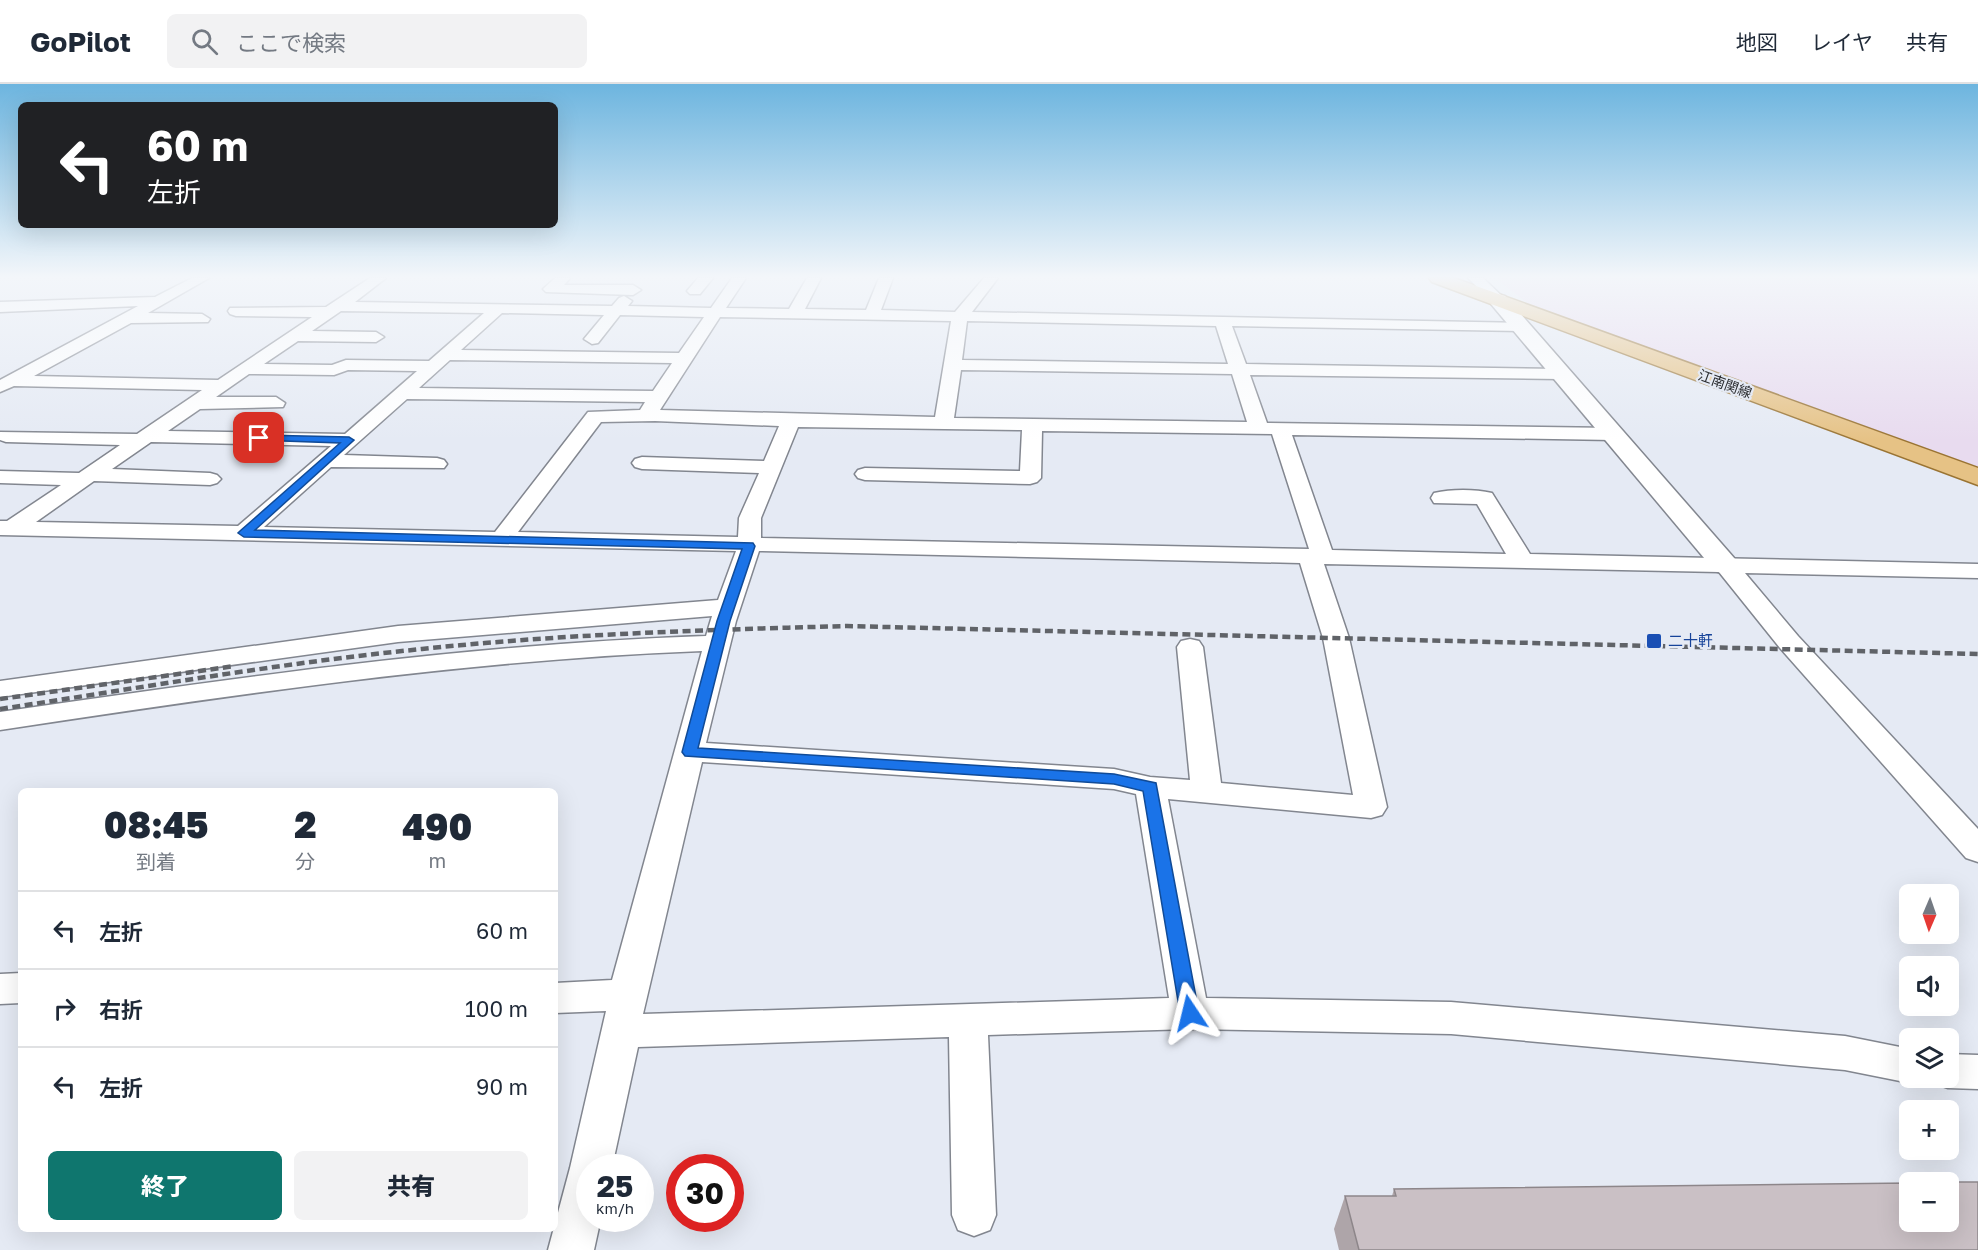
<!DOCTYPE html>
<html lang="ja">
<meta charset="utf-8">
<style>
:root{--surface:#fff;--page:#f2f2f3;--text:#1f2937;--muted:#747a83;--line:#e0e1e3;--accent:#0f766e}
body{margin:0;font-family:"Golos Text","Noto Sans JP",sans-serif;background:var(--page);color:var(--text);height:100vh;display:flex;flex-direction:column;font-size:22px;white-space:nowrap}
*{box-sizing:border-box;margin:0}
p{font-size:20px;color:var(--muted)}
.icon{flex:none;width:33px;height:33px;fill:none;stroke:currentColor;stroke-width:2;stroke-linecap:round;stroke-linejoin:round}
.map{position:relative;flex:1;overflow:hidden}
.sheet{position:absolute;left:18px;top:704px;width:540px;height:444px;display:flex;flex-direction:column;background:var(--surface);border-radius:9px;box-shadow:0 6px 24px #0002}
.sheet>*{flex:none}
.top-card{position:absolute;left:18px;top:18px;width:540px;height:126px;border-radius:9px;box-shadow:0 6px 24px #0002;background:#202124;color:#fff;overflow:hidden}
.needle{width:39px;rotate:182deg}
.buttons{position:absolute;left:1899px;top:800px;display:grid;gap:12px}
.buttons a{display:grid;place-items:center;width:60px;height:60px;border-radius:9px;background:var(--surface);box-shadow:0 6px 24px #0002;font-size:30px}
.speed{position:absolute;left:576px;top:1070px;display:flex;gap:12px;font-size:30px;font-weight:700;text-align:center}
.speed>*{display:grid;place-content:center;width:78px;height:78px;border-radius:50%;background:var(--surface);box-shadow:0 6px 24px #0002;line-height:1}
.speed small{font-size:15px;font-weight:400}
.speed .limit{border:9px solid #d22;background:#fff;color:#111}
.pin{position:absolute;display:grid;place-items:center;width:51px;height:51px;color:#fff;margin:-26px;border-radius:12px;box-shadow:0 3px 9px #0006}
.me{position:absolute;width:66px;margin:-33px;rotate:350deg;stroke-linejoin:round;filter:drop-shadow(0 0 4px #0008)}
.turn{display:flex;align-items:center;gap:21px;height:126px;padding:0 30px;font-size:27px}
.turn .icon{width:78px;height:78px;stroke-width:2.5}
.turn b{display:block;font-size:42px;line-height:51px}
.eta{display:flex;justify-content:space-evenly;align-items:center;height:102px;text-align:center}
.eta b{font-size:36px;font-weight:800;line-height:42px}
.primary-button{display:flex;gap:12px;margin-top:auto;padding:12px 30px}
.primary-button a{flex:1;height:69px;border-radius:9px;background:var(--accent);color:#fff;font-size:24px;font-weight:800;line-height:69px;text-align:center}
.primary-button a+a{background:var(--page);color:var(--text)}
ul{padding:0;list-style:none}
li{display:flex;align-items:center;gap:18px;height:78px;padding:0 30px;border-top:2px solid var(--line)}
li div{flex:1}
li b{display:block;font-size:22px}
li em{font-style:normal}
header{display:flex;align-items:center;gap:36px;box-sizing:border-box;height:84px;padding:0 30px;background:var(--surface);border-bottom:2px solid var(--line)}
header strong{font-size:28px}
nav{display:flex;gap:33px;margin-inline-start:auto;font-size:21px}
.search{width:420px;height:54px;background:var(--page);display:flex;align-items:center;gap:15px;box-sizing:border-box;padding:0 21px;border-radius:9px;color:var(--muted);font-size:22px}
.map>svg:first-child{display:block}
</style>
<header>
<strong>GoPilot</strong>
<div class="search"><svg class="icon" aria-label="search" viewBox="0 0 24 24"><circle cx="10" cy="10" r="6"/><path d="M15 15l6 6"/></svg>ここで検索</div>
<nav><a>地図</a><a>レイヤ</a><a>共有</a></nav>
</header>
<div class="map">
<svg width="1978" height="1166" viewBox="0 0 1978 1166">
<rect width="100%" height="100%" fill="#e5eaf4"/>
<!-- industrial -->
<path fill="#e8dbef" d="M1495,194H1978V386L1530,221Z"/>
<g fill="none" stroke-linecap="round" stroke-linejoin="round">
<defs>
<path id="street" d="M192,194H209L148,229L202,230L210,235L208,238L131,239L34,292L218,296L312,233L236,232L230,230L228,227L230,224L326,223L370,194H386L355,218L612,222L619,214L624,212L632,217L628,222L711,224L732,194H746L726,224L789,225L807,194H821L805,225L866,226L879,194H893L881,226L955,228L984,194H998L972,228L1527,239L1529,242L1521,247L1232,242L1246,280L1560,285L1569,290L1560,295L1250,291L1267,339L1613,344L1623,350L1613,356L1292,351L1332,466L1506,470L1477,420L1434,419L1431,414L1434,409C1451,405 1475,405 1492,409L1530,470L1978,480V494L1745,489L1798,552L1978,745V778L1966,774L1780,564L1719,488L1324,480L1349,554L1387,723L1382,731L1371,734L1168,715L1206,914L1451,918L1845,952L1910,965V993H1925L1910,999L1845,986L1451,950L1190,945L988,951L996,1131L990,1146L974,1152L958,1146L952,1131L949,953L638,963L612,1083H590V1134H601L594,1166H548L570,1084L606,927L555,929V899L612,896L702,567C466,576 233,611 0,646V628C235,594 469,560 706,552L712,532L398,558L0,613V597L398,542L718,516L736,467L0,451V437H7L61,401L0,399V387L79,389L120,361L6,358L0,356V348L137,350L202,306L14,302L0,308V296L138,222L0,228V218L155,213ZM341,227L484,229L429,277L346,276L332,281L264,280L298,257L376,258L384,253L376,248L312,247ZM502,229L604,231L584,255L592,260L598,259L620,231L704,233L679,269L461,266ZM720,233L951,237L935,333L660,326ZM967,237L1216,242L1228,280L962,276ZM450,276L672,279L653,307L419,304ZM348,286L417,287L345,350L168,347L200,325L283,323L285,319L276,313H216L249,290L334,291ZM961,286L1232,290L1247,338L954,334ZM407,315L645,318L640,326L588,328L495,448L264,443L331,383L444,384L447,380L444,376L437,374L344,371ZM655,337L779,342L764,377L642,373L635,375L632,379L635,383L642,385L759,389L739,434L738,453L518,448L601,338ZM798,343L1022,346L1020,387L865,384L858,386L855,390L858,394L865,396L1030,400L1037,398L1041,394L1042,347L1272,350L1309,465L761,454V434ZM151,358L331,362L238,442L36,438L94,397L210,401L217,399L221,395L217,391L210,389L112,385ZM759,467L1300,479L1323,554L1353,711L1221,699L1203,563L1199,557L1190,555L1181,557L1177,563L1190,696L1150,693L1114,685L706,659L736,537ZM702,678L1114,705L1136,710L1169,914L643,930Z
M555,194H570L564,201H633L641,206L633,211L546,208L543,205Z
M698,194H713L700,210H690L687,207Z
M1468,194H1483L1506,216L1498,221L1493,219Z
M21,889V919L0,920V890Z
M1948,970L1978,971V1005L1948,1004L1934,999L1931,993H1948Z"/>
<path id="secondary" d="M1498,210L1505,212L1735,475L1740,481L1735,487L1725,490L1715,487L1491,220L1489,216Z"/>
<path id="primary" d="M1429,194H1454L1978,384V401L1432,198Z"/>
</defs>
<!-- street casing -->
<use href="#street" stroke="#82868f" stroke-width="3"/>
<!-- secondary casing -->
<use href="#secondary" stroke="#82868f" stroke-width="3"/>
<!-- primary casing -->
<use href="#primary" stroke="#9a7433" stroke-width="3"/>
<!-- street -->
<use href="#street" fill="#fff" fill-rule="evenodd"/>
<!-- secondary -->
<use href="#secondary" fill="#fff" fill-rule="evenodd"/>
<!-- primary -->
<use href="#primary" fill="#e6c285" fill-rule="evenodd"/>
<!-- rail -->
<path stroke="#606368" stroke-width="4.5" stroke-dasharray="8 4.5" stroke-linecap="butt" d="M0,615L235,582
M0,625C140,604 280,579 422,565C563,550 705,546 847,542L1978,570"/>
</g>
<!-- wall -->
<path fill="#aea5a9" d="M1394,1105L1978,1166H1339L1334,1145L1345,1112H1392Z"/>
<!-- building -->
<path fill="#cac0c5" stroke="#8d868a" stroke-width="1.5" d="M1948,1098H1978V1166H1359L1345,1112H1396L1394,1105L1910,1099V1137H1948Z"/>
<!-- sky -->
<linearGradient id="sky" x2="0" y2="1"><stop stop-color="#6db5df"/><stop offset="0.54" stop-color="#f3f6fa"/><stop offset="1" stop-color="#f3f6fa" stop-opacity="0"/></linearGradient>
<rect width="1978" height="357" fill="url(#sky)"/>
<!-- route -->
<path fill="#1a73e8" stroke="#114b97" stroke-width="1.5" d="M259,351L349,353L354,356L255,446L753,459L755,462L730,537L698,664L1114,690L1156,699L1199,929L1197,935L1190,937L1183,935L1180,929L1143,707L1114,700L685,672L682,668L717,537L742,465L244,453L238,449L240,447L340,359L255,356V352Z"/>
<!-- markers -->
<rect fill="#1a4fb4" stroke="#e5eaf4" stroke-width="2" x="1646" y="549" width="16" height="16" rx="3"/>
<g text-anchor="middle" stroke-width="4.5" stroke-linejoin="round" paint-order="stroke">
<!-- far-street labels -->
<g font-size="14" fill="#2b2d30" stroke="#e5eaf4">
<text transform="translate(1725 300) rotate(20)" y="5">江南関線</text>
</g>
<!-- transit labels -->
<g font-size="15" fill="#164399" stroke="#e5eaf4" text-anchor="start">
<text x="1668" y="562">二十軒</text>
</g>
</g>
</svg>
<div class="buttons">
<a><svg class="needle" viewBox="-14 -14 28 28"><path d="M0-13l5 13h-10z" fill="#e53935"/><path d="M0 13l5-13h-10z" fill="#747a83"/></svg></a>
<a><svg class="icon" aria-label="sound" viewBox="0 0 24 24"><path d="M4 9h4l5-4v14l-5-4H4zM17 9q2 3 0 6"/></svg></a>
<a><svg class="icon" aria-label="layers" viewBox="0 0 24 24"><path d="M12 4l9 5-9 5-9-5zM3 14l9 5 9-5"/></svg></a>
<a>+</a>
<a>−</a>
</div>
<div class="speed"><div>25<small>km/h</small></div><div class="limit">30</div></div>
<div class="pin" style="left:259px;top:354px;background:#d93025"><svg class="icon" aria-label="arrive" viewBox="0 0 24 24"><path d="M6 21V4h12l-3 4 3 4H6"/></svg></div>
<svg class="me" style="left:1190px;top:929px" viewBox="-20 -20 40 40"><path d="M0-17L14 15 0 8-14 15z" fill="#1a73e8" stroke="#fff" stroke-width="4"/></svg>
<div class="top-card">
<div class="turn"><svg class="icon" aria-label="left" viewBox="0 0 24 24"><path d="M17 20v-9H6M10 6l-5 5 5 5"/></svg><div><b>60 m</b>左折</div></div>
</div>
<section class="sheet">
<div class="eta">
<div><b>08:45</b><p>到着</p></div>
<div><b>2</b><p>分</p></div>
<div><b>490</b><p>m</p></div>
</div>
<ul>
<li><svg class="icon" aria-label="left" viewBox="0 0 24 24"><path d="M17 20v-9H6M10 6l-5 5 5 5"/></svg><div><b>左折</b></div><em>60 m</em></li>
<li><svg class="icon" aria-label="right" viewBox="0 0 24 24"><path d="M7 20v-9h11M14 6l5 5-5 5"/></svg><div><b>右折</b></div><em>100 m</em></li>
<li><svg class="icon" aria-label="left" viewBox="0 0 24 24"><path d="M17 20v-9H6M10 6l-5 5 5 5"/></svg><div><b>左折</b></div><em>90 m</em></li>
</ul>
<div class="primary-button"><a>終了</a><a>共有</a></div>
</section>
</div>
